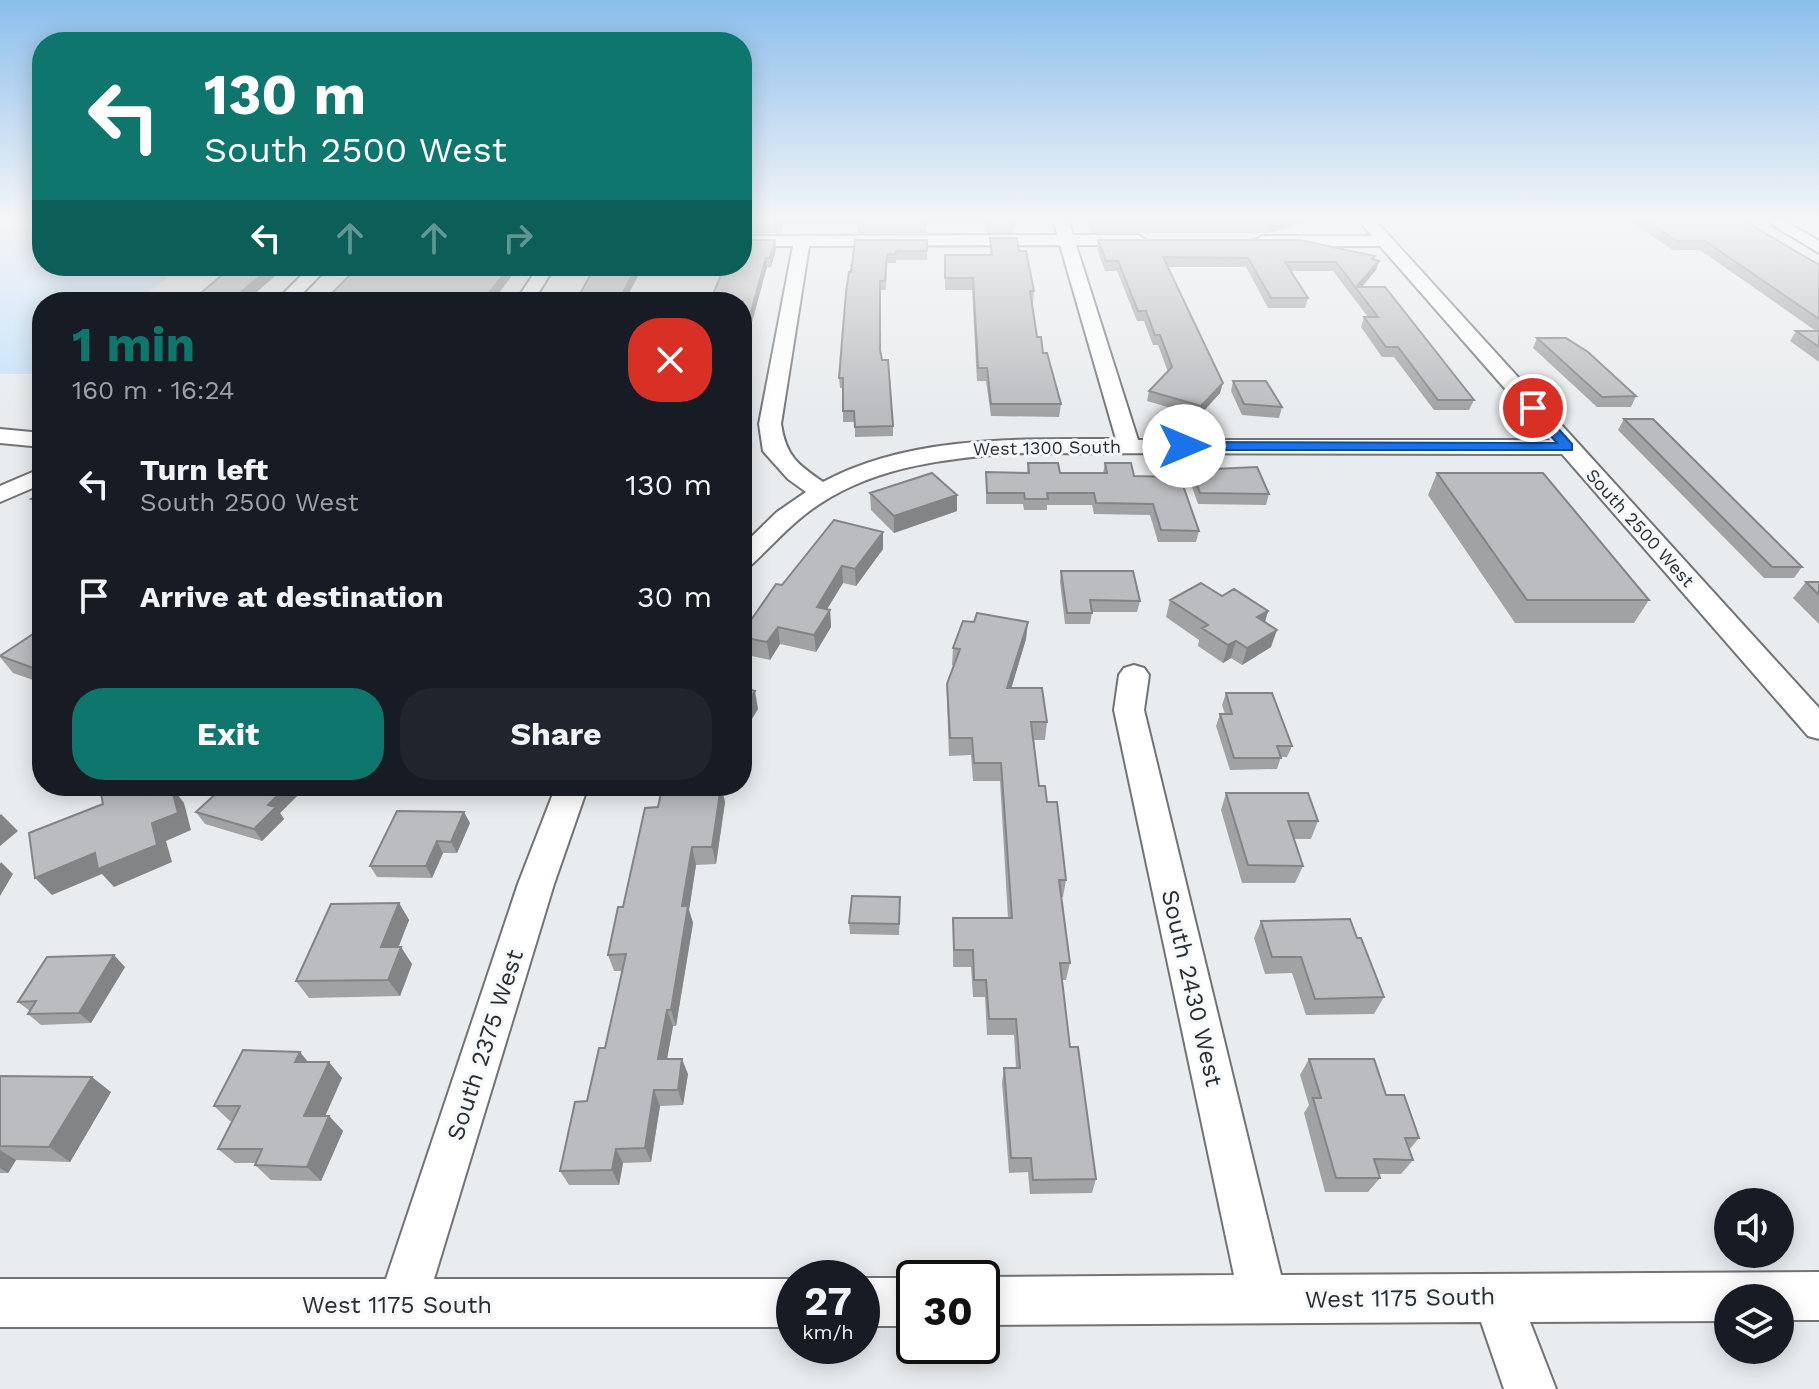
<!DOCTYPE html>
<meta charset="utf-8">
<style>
:root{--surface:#171b24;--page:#20242c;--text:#f1f3f6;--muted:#9ea1a6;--accent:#0f766e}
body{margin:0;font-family:"Work Sans",sans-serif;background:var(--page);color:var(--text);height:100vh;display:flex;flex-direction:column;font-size:30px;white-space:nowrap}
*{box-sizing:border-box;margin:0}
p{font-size:26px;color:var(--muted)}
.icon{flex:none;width:44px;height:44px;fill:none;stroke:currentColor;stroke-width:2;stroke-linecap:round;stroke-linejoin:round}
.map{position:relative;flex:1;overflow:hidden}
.panel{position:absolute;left:32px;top:292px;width:720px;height:504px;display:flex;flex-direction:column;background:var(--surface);border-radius:32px;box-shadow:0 4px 20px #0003}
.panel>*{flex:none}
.hud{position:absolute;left:32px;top:32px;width:720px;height:244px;border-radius:32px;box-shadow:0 4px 20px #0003;background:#0f766e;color:#fff;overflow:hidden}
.tools{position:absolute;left:1714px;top:1188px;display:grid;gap:16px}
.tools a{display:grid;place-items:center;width:80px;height:80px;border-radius:50%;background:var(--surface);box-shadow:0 4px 20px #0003;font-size:40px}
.speed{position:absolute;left:776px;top:1260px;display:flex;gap:16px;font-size:40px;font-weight:700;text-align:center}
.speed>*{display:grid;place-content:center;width:104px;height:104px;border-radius:50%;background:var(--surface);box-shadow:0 4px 20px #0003;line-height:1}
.speed small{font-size:20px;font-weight:400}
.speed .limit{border:4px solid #111;border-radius:12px;background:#fff;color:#111}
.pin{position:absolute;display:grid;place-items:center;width:68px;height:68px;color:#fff;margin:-34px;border:4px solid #fff;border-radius:50%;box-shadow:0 2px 8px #0007}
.me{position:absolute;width:88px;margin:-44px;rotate:90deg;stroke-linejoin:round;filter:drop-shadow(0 0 6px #0008)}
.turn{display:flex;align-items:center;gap:28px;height:168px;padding:0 40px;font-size:36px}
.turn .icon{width:104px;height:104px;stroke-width:2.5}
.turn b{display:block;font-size:56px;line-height:68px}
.lanes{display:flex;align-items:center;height:76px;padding:0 40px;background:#0003;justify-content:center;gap:40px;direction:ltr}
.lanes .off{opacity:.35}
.round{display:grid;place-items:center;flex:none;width:84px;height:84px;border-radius:32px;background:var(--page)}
.overview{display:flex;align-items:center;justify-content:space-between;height:136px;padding:0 40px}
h1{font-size:48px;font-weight:700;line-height:60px;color:var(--accent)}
.primary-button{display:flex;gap:16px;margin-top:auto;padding:16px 40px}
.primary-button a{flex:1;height:92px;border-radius:32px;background:var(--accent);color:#fff;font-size:32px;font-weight:700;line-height:92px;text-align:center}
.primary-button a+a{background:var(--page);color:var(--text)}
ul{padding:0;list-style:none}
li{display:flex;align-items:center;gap:24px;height:112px;padding:0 40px}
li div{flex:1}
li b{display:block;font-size:30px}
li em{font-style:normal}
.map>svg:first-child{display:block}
</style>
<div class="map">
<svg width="1819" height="1389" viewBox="0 0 1819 1389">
<rect width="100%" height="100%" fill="#e9ecee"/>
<!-- green -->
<path fill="#c5e2f9" d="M18,219H42V266H183L136,302H42V374H0V230Z"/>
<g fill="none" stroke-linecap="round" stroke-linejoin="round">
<defs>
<path id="minor" d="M1054,219H1068L1073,235H1138L1146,240L1138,245H1076L1138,440H1550L1380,246H1262L1254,241L1262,236H1372L1358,219H1374L1819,708V739L1808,736L1562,454L1018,453C950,458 880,465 821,503C794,520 774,544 751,565L742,568V546L777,512L806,492L788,479L763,451L759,424L793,246H742V236L1057,235ZM1060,245L1116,439C1020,439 910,435 823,482C797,464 786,456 781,424L809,246Z
M1763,219H1782L1819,241V253Z
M311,266H329L294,302H275Z
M539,266H555L533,302H515Z
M0,429L42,433V447L0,443Z
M42,468V484L0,502V486Z
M1134,665L1144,668L1149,675L1144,710L1281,1275L1819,1272V1320H1780V1298H1728V1321L1530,1322L1556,1389H1504L1481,1322L982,1325V1278H979L982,1277L1234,1275L1114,710L1119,675L1124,668Z
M556,786H588L554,884L434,1279H794V1327H0V1279H386L518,884Z
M861,1278H915L914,1326H862Z"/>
</defs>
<!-- minor casing -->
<use href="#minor" stroke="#717376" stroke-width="4"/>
<!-- minor -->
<use href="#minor" fill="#fff" fill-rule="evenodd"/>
</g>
<!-- wall -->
<path fill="#a0a2a4" d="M742,219H1013L1014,225L1013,233H987L986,223H927V233H858L857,224H783L780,233H753L752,224H747V222H742Z
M1087,219H1317L1267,233H1092Z
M1636,219H1741L1819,265V362L1790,341L1796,331H1816L1700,250H1673L1634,224Z
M990,238L1019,251L1034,291L1033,303H1031L1037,337L1061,404L1059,417L991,416L986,381H977L972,290H945V255H990Z
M775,240L776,249L771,267H767L749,334L737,269Z
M855,240H927V260H896V263H887L886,290H881L880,351L893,426V436L855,437V422H843V388H840L839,378Z
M1098,240L1375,256L1374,260L1379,261L1376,270L1362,287L1474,400L1469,410H1434L1394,357H1382L1361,327L1364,317H1368L1333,271H1291L1308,298L1305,308H1268L1246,267H1168L1220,393L1199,416L1147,401L1149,391L1168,372L1158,345H1153L1144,321H1137L1117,271H1105L1097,249Z
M359,266H514L512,268L513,274L492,302H323Z
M595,266H657L656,267H643L624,302H580L579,296Z
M1537,338L1636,396L1631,407H1597L1533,348Z
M1233,381L1282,407L1279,418L1242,415L1231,391Z
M1624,419L1802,567L1794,578H1764L1618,430Z
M1028,463L1060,473H1103L1105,463L1134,476L1199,531L1196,542H1158L1150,515L1094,514L1092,505H1047V510H1024L1023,504H986V472L1027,473Z
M1192,470L1269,494L1266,505L1198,504L1190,481Z
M1437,473L1649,600L1634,623H1515L1428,495Z
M42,493V513L31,499Z
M870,493L957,511L894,533L871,510Z
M883,532V549L856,586L843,583L827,609L830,610L831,627L816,652L780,644L770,660L743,654L742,633L782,585Z
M1061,571L1140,601L1137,612H1092L1090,624H1065L1060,582Z
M1806,582H1819V624L1793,598Z
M1222,596L1268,611L1265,622L1271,647L1242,665L1231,658L1223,663L1198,646L1199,640L1166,617L1170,600Z
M42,628V683L13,673L0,657V655Z
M1026,639L1011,688L1047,722L1045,740H1034L1039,786L1047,802L1066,880L1063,897H1061L1070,963L1066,980H1062L1070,1047L1096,1179L1092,1193L1030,1194L1028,1172L1009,1173L1002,1083L1004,1068H1016L1014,1035H987L985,997H973L971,967H953V918H1008L1000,781H973L971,755L949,756L947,702V684L954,666L952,665L953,648Z
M1226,693L1292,746L1287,757H1281L1277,769L1230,770L1216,726L1220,714H1225L1222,705Z
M224,786H292L298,795L280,813L284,819L262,841L205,824L196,812Z
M721,786L725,802L716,864L696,865L689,910L693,923L676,1026H673L667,1059L688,1074L683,1105L660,1106L651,1162L623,1163L619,1185H569L560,1171L587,1101L605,1048L622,971H614L608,955L658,807L685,792Z
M1226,793L1318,821L1311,839H1294L1303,866L1295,883H1242L1221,810Z
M470,823L457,853H443L432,878L377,877L370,866Z
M900,897L899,935L850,934L849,923Z
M399,903L409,920L398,947L412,964L400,996L309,998L296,981Z
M1261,921L1357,938L1384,997L1374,1014L1306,1015L1292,973L1265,974L1254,938Z
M125,967L91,1023L41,1025L28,1014L30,1011L18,1002Z
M1309,1059L1386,1095L1419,1138L1409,1150L1413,1160L1401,1174H1378L1380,1178L1368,1192H1325L1304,1113L1309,1105L1300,1075Z
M308,1062L342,1078L325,1116H329L343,1131L321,1181L271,1180L255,1165L256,1163H235L218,1149L232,1121H230L214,1106Z
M0,1076L111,1092L70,1162L16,1160L8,1173H0Z"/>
<!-- shaded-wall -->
<path fill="#828486" d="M781,219H783V224L780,233V225Z
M1288,219H1317L1267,233L1269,224Z
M775,240L776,249L771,267L770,258Z
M766,258L767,267L742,357V344Z
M1379,261L1376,270L1358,291L1356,287Z
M272,266H287L245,302H229Z
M506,266H514L512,268L513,274L492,302H488L486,297Z
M637,266H643V267L624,302H618Z
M1223,383L1220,393L1199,416L1201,406Z
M957,495V511L894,533V516Z
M883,532V549L856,586L855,569Z
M842,566L843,583L818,624L817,607Z
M830,610L831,627L816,652L814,635Z
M1268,611L1263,628L1257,617Z
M1028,622L1026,639L1006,706L1007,688Z
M778,627L780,644L770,660L767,642Z
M1277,630L1271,647L1242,665L1247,648Z
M1236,641L1231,658L1223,663L1228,645Z
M42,665V676L36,669Z
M755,691L758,709L744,732L742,713Z
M146,786H152L158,793L148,795Z
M171,786L184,803L191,830L166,841L172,862L114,887L102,874L52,895L35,878L152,823Z
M287,786H292L298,795L280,813L284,819L262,841L254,829L268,805Z
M721,786L725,802L716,864L712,847Z
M464,812L470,823L457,853L451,842Z
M1,814L18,831L0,846V815Z
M437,841L443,853L432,878L426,866Z
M692,847L696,865L689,910L693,923L676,1026L671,1010L682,906Z
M1,862L13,874L0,896V864Z
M399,903L409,920L392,964L381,947Z
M401,947L412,964L400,996L388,980Z
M114,955L125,967L91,1023L79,1013Z
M667,1010L673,1026L664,1075L658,1059Z
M300,1052L313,1068L295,1062Z
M682,1059L688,1074L683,1105L678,1090Z
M329,1062L342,1078L319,1130L304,1116Z
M92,1077L111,1092L70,1162L49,1147Z
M654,1090L660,1106L651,1162L645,1148Z
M329,1116L343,1131L321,1181L307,1167Z
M616,1149L623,1163L619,1185L612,1170Z
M0,1150L16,1160L8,1173L0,1168Z"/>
<!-- building -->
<path fill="#babcbf" stroke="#828486" stroke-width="2" d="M754,219H781L780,225H752Z
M858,219H927V225H857Z
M987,219H1013L1014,225H988Z
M1091,219H1288L1269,224H1093Z
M1644,219H1741L1819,265V319L1705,241H1677Z
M990,238H1017L1019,251H1026L1034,291H1030L1037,337H1041L1043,353H1047L1061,404H991L987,368H978L973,278H945V255H992Z
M746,240H775L770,258H766L742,344V302H710L722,272L737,269L738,266H742V253Z
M855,240H927V251H896V254H887L885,281H880V350L882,360H888L893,426L855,427L854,411H843V378H839L846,292L849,272H851Z
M1098,240H1300L1375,256L1372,259L1379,261L1356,287H1385L1474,400H1438L1398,347H1386L1364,317H1378L1336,262H1285L1308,298H1271L1248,258L1163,257L1223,383L1201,406L1149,391L1172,367L1160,335H1155L1146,311H1138L1118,261H1106Z
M233,266H272L229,302H190Z
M359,266H510L486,297H480L476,302H323Z
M595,266H637L618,302H590L594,296H579Z
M1796,331H1819V347Z
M1537,338H1566L1588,352L1636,396L1602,397Z
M1233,381H1266L1282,407L1244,404Z
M1624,419H1653L1802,567H1772Z
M1028,463H1058L1060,473H1107L1105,463H1131L1134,476L1180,477L1199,531L1161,530L1153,504L1096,503L1094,493H1047L1048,499H1025L1024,493H987L986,472L1029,473Z
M1257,467L1269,494L1200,493L1192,470Z
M932,473L957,495L894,516L870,493Z
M1437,473H1543L1649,600H1527Z
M42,493V502L31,499Z
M834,520L883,532L855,569L842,566L817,607L830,610L814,635L778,627L767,642L742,637V633L776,584L782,585Z
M1061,571H1133L1140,601L1090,600L1092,613H1067Z
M1806,582H1819V595Z
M1201,583L1222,596L1234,589L1268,611L1257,617L1277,630L1247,648L1236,641L1228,645L1202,628L1208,625L1170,600Z
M977,613L1028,622L1007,688H1042L1047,722H1031L1039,786H1045L1047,802H1057L1066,880H1059L1070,963H1060L1070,1047H1078L1096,1179L1033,1180L1031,1158H1011L1004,1068H1020L1016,1019H989L986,980H974L973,950H954L953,918H1012L1001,763H974L972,738H950L947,684L960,649L953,648L963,621L974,622Z
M42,628V665L36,669L0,656Z
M742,688L755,691L742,713Z
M1226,693H1272L1292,746H1277L1281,758H1234L1220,714H1232Z
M118,786H146L148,795L171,786L178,813L152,823L157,845L98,869L95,853L35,878L29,833L103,804L101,793Z
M224,786H287L268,805L276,807L254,829L196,812Z
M686,786H721L712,847H692L682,906H688L671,1010H667L658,1059H682L678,1090H654L645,1148L616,1149L612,1170L560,1171L575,1102L587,1101L599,1048H605L626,954L608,955L618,907H623L645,808L658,807L661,793L685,792Z
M1226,793H1308L1318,821H1288L1303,866L1248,865Z
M397,811L464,812L451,842L437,841L426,866H370Z
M852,896L900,897L899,924L849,923Z
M399,903L381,947H401L388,980L296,981L331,904Z
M1350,919L1357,938H1361L1384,997L1315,999L1301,957H1272L1261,921Z
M114,955L79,1013L28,1014L36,1001L18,1002L47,957Z
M243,1050L300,1052L295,1062H329L304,1116H329L307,1167L255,1165L262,1149H218L240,1106H214Z
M1309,1059H1374L1386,1095H1404L1419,1138H1405L1413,1160L1374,1159L1380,1178H1336L1313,1098H1321Z
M0,1076L92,1077L49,1147L0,1146Z"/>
<!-- sky -->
<linearGradient id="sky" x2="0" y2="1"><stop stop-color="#8bbeec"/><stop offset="0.53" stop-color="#f5f6f7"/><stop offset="1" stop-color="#f5f6f7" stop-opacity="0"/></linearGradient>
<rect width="1819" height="414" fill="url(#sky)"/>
<!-- route -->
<path fill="#1a73e8" stroke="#114b97" stroke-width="2" d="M1528,405H1537L1572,444V450H1184L1177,446L1184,442L1557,443L1528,410Z"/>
<g text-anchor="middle" stroke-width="6" stroke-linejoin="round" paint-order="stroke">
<!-- far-street labels -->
<g font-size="18" fill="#2b2c2d" stroke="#f6f9fb">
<text transform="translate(1047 448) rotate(-1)" y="6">West 1300 South</text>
<text transform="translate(1640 528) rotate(48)" y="6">South 2500 West</text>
</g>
<!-- near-street labels -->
<g font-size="24" fill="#2b2c2d" stroke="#f6f9fb">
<text transform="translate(1192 988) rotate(77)" y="8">South 2430 West</text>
<text transform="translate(485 1045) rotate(-72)" y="8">South 2375 West</text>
<text transform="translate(1400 1298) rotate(-1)" y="8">West 1175 South</text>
<text x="397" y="1313">West 1175 South</text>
</g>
</g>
</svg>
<div class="tools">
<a><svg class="icon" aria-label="sound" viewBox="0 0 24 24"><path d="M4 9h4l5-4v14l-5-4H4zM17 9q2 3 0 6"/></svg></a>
<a><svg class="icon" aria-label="layers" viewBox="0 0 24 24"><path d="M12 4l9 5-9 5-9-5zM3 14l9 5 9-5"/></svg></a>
</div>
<div class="speed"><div>27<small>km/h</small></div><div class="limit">30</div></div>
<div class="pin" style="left:1533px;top:408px;background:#d93025"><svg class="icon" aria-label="arrive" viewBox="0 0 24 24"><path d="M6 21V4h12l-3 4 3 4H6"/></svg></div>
<svg class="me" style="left:1184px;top:446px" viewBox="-20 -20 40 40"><circle r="19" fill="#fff"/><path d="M0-13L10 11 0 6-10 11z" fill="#1a73e8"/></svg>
<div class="hud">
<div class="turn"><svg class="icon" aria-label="left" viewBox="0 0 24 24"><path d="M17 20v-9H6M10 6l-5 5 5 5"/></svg><div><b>130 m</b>South 2500 West</div></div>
<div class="lanes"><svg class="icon" aria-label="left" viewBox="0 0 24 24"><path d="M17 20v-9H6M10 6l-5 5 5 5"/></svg><svg class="icon off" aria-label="ahead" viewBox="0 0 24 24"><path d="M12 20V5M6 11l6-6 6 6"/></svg><svg class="icon off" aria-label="ahead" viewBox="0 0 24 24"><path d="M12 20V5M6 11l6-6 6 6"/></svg><svg class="icon off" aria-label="right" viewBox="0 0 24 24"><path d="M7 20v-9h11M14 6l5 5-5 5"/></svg></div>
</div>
<section class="panel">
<div class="overview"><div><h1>1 min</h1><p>160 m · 16:24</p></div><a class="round" style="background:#d93025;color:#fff"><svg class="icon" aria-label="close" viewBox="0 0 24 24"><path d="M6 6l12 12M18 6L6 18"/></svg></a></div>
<ul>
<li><svg class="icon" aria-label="left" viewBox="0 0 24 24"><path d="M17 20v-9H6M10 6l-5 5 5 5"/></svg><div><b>Turn left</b><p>South 2500 West</p></div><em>130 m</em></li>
<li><svg class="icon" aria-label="arrive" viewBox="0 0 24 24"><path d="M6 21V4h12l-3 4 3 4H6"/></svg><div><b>Arrive at destination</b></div><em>30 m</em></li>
</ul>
<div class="primary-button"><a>Exit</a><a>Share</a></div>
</section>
</div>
